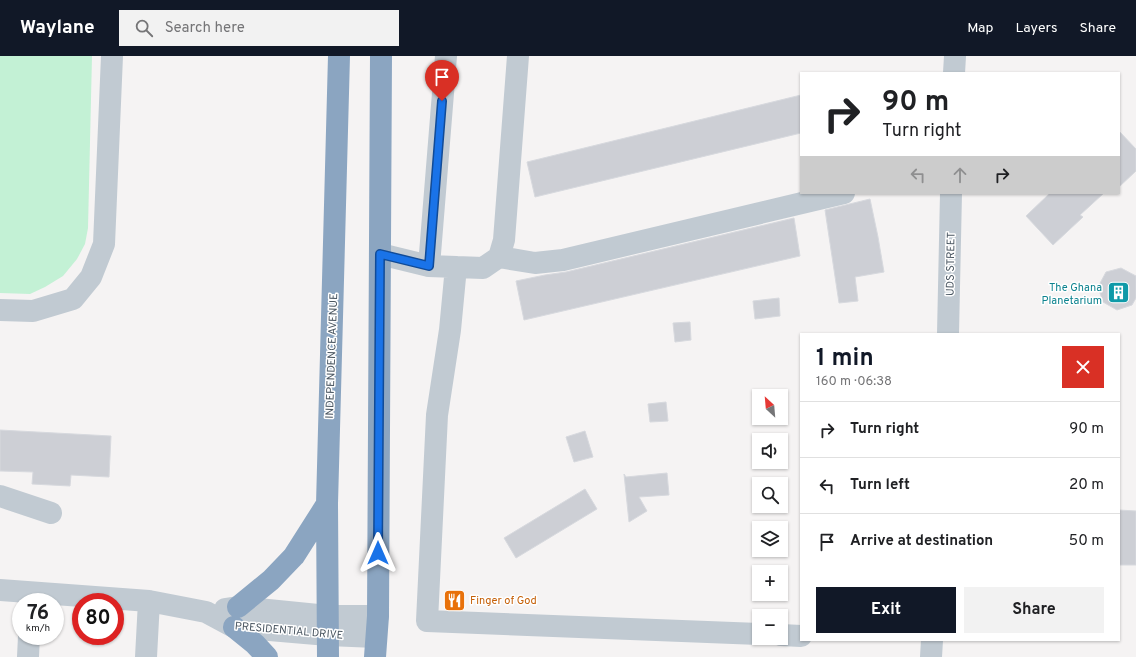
<!DOCTYPE html>
<meta charset="utf-8">
<style>
:root{--surface:#fff;--page:#f2f2f2;--text:#202124;--muted:#757577;--line:#e0e0e0;--accent:#111827}
body{margin:0;font-family:Overpass,sans-serif;background:var(--page);color:var(--text);height:100vh;display:flex;flex-direction:column;font-size:15px;white-space:nowrap}
*{box-sizing:border-box;margin:0}
p{font-size:13px;color:var(--muted)}
.icon{flex:none;width:22px;height:22px;fill:none;stroke:currentColor;stroke-width:2;stroke-linecap:round;stroke-linejoin:round}
.map{position:relative;flex:1;overflow:hidden}
.details{position:absolute;left:800px;top:277px;width:320px;height:308px;display:flex;flex-direction:column;background:var(--surface);border-radius:0px;box-shadow:0 1px 3px #0004}
.details>*{flex:none}
.hud{position:absolute;left:800px;top:16px;width:320px;height:122px;border-radius:0px;box-shadow:0 1px 3px #0004;background:#fff;color:var(--text);overflow:hidden}
.needle{width:26px;rotate:334deg}
.fabs{position:absolute;left:752px;top:333px;display:grid;gap:8px}
.fabs a{display:grid;place-items:center;width:36px;height:36px;border-radius:0px;background:var(--surface);box-shadow:0 1px 3px #0004;font-size:20px}
.speed{position:absolute;left:12px;top:537px;display:flex;gap:8px;font-size:20px;font-weight:700;text-align:center}
.speed>*{display:grid;place-content:center;width:52px;height:52px;border-radius:50%;background:var(--surface);box-shadow:0 1px 3px #0004;line-height:1}
.speed small{font-size:10px;font-weight:400}
.speed .limit{border:6px solid #d22;background:#fff;color:#111}
.pin{position:absolute;display:grid;place-items:center;width:34px;height:34px;color:#fff;margin:-41px -17px;border-radius:50% 50% 50% 0;rotate:-45deg;box-shadow:0 0 4px #0007}
.pin .icon{rotate:45deg}
.me{position:absolute;width:44px;margin:-22px;rotate:0deg;stroke-linejoin:round;filter:drop-shadow(0 0 3px #0008)}
.turn{display:flex;align-items:center;gap:14px;height:84px;padding:0 16px;font-size:18px}
.turn .icon{width:52px;height:52px;stroke-width:2.5}
.turn b{display:block;font-size:28px;line-height:34px}
.lanes{display:flex;align-items:center;height:38px;padding:0 16px;background:#0003;justify-content:center;gap:20px;direction:ltr}
.lanes .off{opacity:.35}
.round{display:grid;place-items:center;flex:none;width:42px;height:42px;border-radius:0px;background:var(--page)}
.summary{display:flex;align-items:center;justify-content:space-between;height:68px;padding:0 16px}
h1{font-size:24px;font-weight:700;line-height:30px;color:var(--accent)}
.button{display:flex;gap:8px;margin-top:auto;padding:8px 16px}
.button a{flex:1;height:46px;border-radius:0px;background:var(--accent);color:#fff;font-size:16px;font-weight:700;line-height:46px;text-align:center}
.button a+a{background:var(--page);color:var(--text)}
ul{padding:0;list-style:none}
li{display:flex;align-items:center;gap:12px;height:56px;padding:0 16px;border-top:1px solid var(--line)}
li div{flex:1}
li b{display:block;font-size:15px}
li em{font-style:normal}
header{display:flex;align-items:center;gap:24px;box-sizing:border-box;height:56px;padding:0 20px;background:var(--accent);color:#fff}
header strong{font-size:19px}
nav{display:flex;gap:22px;margin-inline-start:auto;font-size:14px}
.search{width:280px;height:36px;background:var(--page);display:flex;align-items:center;gap:10px;box-sizing:border-box;padding:0 14px;border-radius:0px;color:var(--muted);font-size:15px}
.map>svg:first-child{display:block}
</style>
<header>
<strong>Waylane</strong>
<div class="search"><svg class="icon" aria-label="search" viewBox="0 0 24 24"><circle cx="10" cy="10" r="6"/><path d="M15 15l6 6"/></svg>Search here</div>
<nav><a>Map</a><a>Layers</a><a>Share</a></nav>
</header>
<div class="map">
<svg width="1136" height="601" viewBox="0 0 1136 601">
<rect width="100%" height="100%" fill="#f5f3f3"/>
<!-- green -->
<path fill="#c3f1d5" d="M0,0H92L88,172L85,188L77,203L63,220L45,231L30,238L0,237Z"/>
<!-- building -->
<path fill="#cdcfd5" stroke="#d7d9de" d="M801,39V77L535,141L527,106Z
M1119,75L1136,93V115L1119,131Z
M1050,137H1104L1080,159L1083,161L1053,189L1026,160Z
M870,143L878,181L884,216L855,221L858,245L839,247L825,154Z
M794,162L800,200L524,264L516,225L545,219L566,216Z
M1121,212L1136,220V242L1132,249L1117,254L1103,246L1098,231L1106,216Z
M779,242L780,260L755,263L753,245Z
M690,266L691,284L675,286L673,267Z
M666,346L668,365L650,366L648,348Z
M0,374L111,380L109,421L71,419L70,430L32,428L33,416L0,415Z
M585,375L593,401L574,406L566,381Z
M667,417L669,439L639,441L647,455L629,466L624,418L626,421Z
M585,433L597,453L516,502L504,482Z
M1119,454L1136,455V509H1119Z"/>
<g fill="none" stroke-linecap="round" stroke-linejoin="round">
<!-- minor -->
<path stroke="#c1cad2" stroke-width="22" d="M954,17L955,0
M380,198L429,210L483,212L499,201L504,184L518,0
M499,201L535,207L563,204L844,137
M429,210L446,0
M456,211L450,274L437,359L427,565L759,578
M0,254L33,255L73,243L91,221L104,188L112,0
M948,278L951,137
M0,440L51,457
M0,534L149,545L206,556L234,571L328,579L376,581
M225,553L238,551L328,560H378
M781,579L801,580
M28,601L29,580
M146,601L149,545
M931,601L932,584"/>
<!-- highway -->
<path stroke="#8ba5c1" stroke-width="22" d="M238,551L271,524L294,500L327,448
M234,571L255,588L267,601
M328,601L327,448L339,0
M375,601L378,560L381,0"/>
</g>
<g fill="none" stroke-linecap="round" stroke-linejoin="round">
<defs>
<path id="route" d="M378,497L380,198L429,210L442,45"/>
</defs>
<!-- route casing -->
<use href="#route" stroke="#114b97" stroke-width="10"/>
<!-- route -->
<use href="#route" stroke="#1a73e8" stroke-width="7"/>
</g>
<!-- icons -->
<defs>
<symbol id="building-square" viewBox="-11 -11 22 22"><rect x="-9" y="-9" width="18" height="18" rx="4" fill="#0f9aa8" stroke="#fff"/><path d="M-4-6H4V6H1V3H-1V6H-4ZM-2.5-4.3h1.7v1.8h-1.7ZM.8-4.3h1.7v1.8H.8ZM-2.5-1h1.7V.8h-1.7ZM.8-1h1.7V.8H.8Z" fill="#fff"/></symbol>
<symbol id="restaurant-square" viewBox="-11 -11 22 22"><rect x="-9" y="-9" width="18" height="18" rx="4" fill="#e8710a" stroke="#fff"/><path d="M-5-6h1v4h1v-4h1v4h1v-4h1v5L-1.5 .5V6h-2V.5L-5-1ZM5-6V6H3V1.5H1.5Q1.5-4 5-6Z" fill="#fff"/></symbol>
</defs>
<g fill-rule="evenodd">
<use href="#building-square" x="1106" y="224" width="25" height="25"/>
<use href="#restaurant-square" x="442" y="532" width="25" height="25"/>
</g>
<g text-anchor="middle" stroke-width="3" stroke-linejoin="round" paint-order="stroke">
<!-- street labels -->
<g font-size="11" fill="#4a5661" stroke="#fff">
<text transform="translate(950 208) rotate(-89)" y="4">UDS STREET</text>
<text transform="translate(331 300) rotate(-88)" y="4">INDEPENDENCE AVENUE</text>
<text transform="translate(289 574) rotate(5)" y="4">PRESIDENTIAL DRIVE</text>
</g>
<!-- culture labels -->
<g font-size="11" fill="#0d838f" stroke="#fff" text-anchor="end">
<text x="1102" y="235">The Ghana<tspan x="1102" dy="13">Planetarium</tspan></text>
</g>
<!-- food labels -->
<g font-size="11" fill="#c56008" stroke="#fff" text-anchor="start">
<text x="470" y="548">Finger of God</text>
</g>
</g>
</svg>
<div class="fabs">
<a><svg class="needle" viewBox="-14 -14 28 28"><path d="M0-13l5 13h-10z" fill="#e53935"/><path d="M0 13l5-13h-10z" fill="#757577"/></svg></a>
<a><svg class="icon" aria-label="sound" viewBox="0 0 24 24"><path d="M4 9h4l5-4v14l-5-4H4zM17 9q2 3 0 6"/></svg></a>
<a><svg class="icon" aria-label="search" viewBox="0 0 24 24"><circle cx="10" cy="10" r="6"/><path d="M15 15l6 6"/></svg></a>
<a><svg class="icon" aria-label="layers" viewBox="0 0 24 24"><path d="M12 4l9 5-9 5-9-5zM3 14l9 5 9-5"/></svg></a>
<a>+</a>
<a>−</a>
</div>
<div class="speed"><div>76<small>km/h</small></div><div class="limit">80</div></div>
<div class="pin" style="left:442px;top:45px;background:#d93025"><svg class="icon" aria-label="arrive" viewBox="0 0 24 24"><path d="M6 21V4h12l-3 4 3 4H6"/></svg></div>
<svg class="me" style="left:378px;top:497px" viewBox="-20 -20 40 40"><path d="M0-17L14 15 0 8-14 15z" fill="#1a73e8" stroke="#fff" stroke-width="4"/></svg>
<div class="hud">
<div class="turn"><svg class="icon" aria-label="right" viewBox="0 0 24 24"><path d="M7 20v-9h11M14 6l5 5-5 5"/></svg><div><b>90 m</b>Turn right</div></div>
<div class="lanes"><svg class="icon off" aria-label="left" viewBox="0 0 24 24"><path d="M17 20v-9H6M10 6l-5 5 5 5"/></svg><svg class="icon off" aria-label="ahead" viewBox="0 0 24 24"><path d="M12 20V5M6 11l6-6 6 6"/></svg><svg class="icon" aria-label="right" viewBox="0 0 24 24"><path d="M7 20v-9h11M14 6l5 5-5 5"/></svg></div>
</div>
<section class="details">
<div class="summary"><div><h1>1 min</h1><p>160 m · 06:38</p></div><a class="round" style="background:#d93025;color:#fff"><svg class="icon" aria-label="close" viewBox="0 0 24 24"><path d="M6 6l12 12M18 6L6 18"/></svg></a></div>
<ul>
<li><svg class="icon" aria-label="right" viewBox="0 0 24 24"><path d="M7 20v-9h11M14 6l5 5-5 5"/></svg><div><b>Turn right</b></div><em>90 m</em></li>
<li><svg class="icon" aria-label="left" viewBox="0 0 24 24"><path d="M17 20v-9H6M10 6l-5 5 5 5"/></svg><div><b>Turn left</b></div><em>20 m</em></li>
<li><svg class="icon" aria-label="arrive" viewBox="0 0 24 24"><path d="M6 21V4h12l-3 4 3 4H6"/></svg><div><b>Arrive at destination</b></div><em>50 m</em></li>
</ul>
<div class="button"><a>Exit</a><a>Share</a></div>
</section>
</div>
